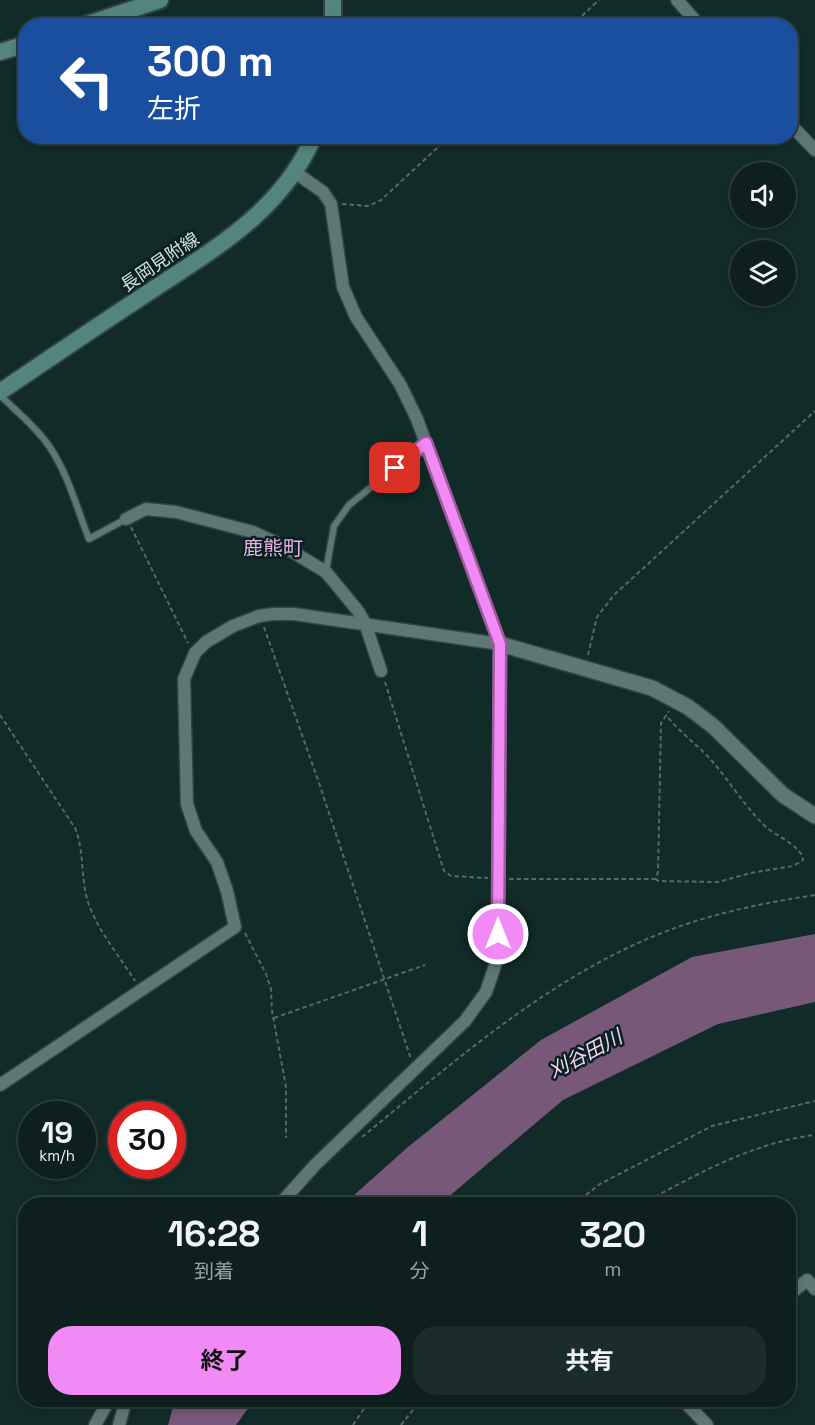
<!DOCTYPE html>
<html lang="ja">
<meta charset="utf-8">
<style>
:root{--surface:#0d201e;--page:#1b2d2b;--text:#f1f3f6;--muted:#9aa3a4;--line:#2d3e3c;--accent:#f18af4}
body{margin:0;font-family:"Space Grotesk","Noto Sans JP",sans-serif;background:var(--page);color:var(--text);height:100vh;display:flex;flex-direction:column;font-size:22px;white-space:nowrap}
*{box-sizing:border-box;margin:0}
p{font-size:20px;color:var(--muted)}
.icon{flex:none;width:33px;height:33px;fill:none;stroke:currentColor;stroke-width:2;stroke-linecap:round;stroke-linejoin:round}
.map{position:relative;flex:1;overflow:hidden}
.details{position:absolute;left:18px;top:1197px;width:778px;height:210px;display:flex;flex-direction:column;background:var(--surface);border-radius:24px;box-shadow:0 3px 9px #0003,0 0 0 2px var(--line)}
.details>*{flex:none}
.guide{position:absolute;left:18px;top:18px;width:780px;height:126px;border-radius:24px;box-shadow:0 3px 9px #0003,0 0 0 2px var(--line);background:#1a4fa0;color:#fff;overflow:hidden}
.buttons{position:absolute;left:730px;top:162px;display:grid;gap:12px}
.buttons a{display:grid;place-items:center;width:66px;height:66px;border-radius:50%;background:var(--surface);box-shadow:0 3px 9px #0003,0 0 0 2px var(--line);font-size:30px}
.speed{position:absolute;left:18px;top:1101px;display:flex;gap:12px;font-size:30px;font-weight:700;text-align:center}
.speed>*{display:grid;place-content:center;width:78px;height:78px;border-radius:50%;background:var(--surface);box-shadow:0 3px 9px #0003,0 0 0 2px var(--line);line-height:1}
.speed small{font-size:15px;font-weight:400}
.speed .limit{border:9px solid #d22;background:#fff;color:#111}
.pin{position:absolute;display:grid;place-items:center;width:51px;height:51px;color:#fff;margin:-26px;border-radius:12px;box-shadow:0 3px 9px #0006}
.me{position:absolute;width:66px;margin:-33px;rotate:0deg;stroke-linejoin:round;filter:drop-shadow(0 0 4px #0008)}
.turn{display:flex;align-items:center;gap:21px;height:126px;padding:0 30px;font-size:27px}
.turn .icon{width:78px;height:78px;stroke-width:2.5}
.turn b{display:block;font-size:42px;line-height:51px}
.eta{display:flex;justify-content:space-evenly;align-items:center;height:102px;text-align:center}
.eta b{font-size:36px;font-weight:700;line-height:42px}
.button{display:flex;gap:12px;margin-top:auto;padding:12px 30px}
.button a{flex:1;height:69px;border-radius:24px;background:var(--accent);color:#111;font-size:24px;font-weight:700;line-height:69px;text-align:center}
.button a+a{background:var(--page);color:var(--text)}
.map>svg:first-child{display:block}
</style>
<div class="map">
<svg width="815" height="1425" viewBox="0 0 815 1425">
<rect width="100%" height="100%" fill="#112b28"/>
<!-- water -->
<path fill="#785878" d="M815,934V1002L718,1024L563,1100L440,1204H344L408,1147L541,1040L692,957Z
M175,1400H254L236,1425H168Z"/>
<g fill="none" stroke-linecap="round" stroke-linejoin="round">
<defs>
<path id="service" d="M0,395C14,409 30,422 43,438C66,466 76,506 89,539L126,519
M326,571L334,526L349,505L426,443"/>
<path id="minor" d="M677,0L700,26
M790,124L815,150
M126,519L146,509L176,512L253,532L283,546L326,572L358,611L365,623L381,671
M0,1085L235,927L227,891L217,862L196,831L187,804L184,679L195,653L206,642L233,626L259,616L274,614H294L500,644
M280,1204L315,1165L465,1021L486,992L498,957L500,644L417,419L400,384L356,317L343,287L331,204L323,192L296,173
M789,1295L807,1280L815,1289
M683,1400L707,1425
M95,1425L109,1400
M119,1425L126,1400"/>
<path id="tertiary" d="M500,644L652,688L688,707L713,726L783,795L815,816"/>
<path id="secondary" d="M82,26L160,0
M333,26V0
M0,52L26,44
M0,392C47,360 93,329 140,298C207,253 281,214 314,136"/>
</defs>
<!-- service casing -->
<use href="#service" stroke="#324441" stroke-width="9"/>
<!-- minor casing -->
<use href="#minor" stroke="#324441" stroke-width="15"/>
<!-- tertiary casing -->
<use href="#tertiary" stroke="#324441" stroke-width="18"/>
<!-- secondary casing -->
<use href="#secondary" stroke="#324441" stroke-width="20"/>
<!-- path -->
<path stroke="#546a67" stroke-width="2" stroke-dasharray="4.5 3" stroke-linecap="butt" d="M571,26L599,0
M342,204L369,206L381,200L450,136
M131,527L188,643
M264,627L319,783L411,1059
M588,655L597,617L614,595L815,411
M385,682L444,871L451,876L488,878
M0,715L75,828C85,852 80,880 89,905C99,932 120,957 135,981
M509,879H655L658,872L661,723L669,711
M655,879L659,881L718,882L751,873L793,866L803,860C802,846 776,836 766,827C745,807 731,783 712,761C698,745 680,733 666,715
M245,933L266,974L271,989L272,1011L286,1087V1138
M274,1018L425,965
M362,1137C450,1065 536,989 640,942C696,917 755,904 815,895
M574,1204L600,1184L712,1126L815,1101
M642,1204C695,1175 754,1142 815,1135
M353,1425L363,1410L373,1400
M401,1425L421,1400"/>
<!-- service -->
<use href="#service" stroke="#5d7874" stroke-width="6"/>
<!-- minor -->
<use href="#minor" stroke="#5d7874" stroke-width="12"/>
<!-- tertiary -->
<use href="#tertiary" stroke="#5d7874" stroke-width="15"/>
<!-- secondary -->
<use href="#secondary" stroke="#53847e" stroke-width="16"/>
</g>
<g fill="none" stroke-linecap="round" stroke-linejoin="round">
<defs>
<path id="route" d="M395,468L426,443L500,644L498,934"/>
</defs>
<!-- route casing -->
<use href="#route" stroke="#9d5a9f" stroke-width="15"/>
<!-- route -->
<use href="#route" stroke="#f18af4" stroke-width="10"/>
</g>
<g text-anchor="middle" stroke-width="5" stroke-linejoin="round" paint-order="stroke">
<!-- street labels -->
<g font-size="18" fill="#d2e0de" stroke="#07211e">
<text transform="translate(160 262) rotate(-34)" y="6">長岡見附線</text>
</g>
<!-- neighbourhood labels -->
<g font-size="20" fill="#e8afe8" stroke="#07211e">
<text x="273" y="555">鹿熊町</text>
</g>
<!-- water labels -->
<g font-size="20" font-style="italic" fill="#fdd1fc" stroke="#07211e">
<text transform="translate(585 1054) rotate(-28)" y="7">刈谷田川</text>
</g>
</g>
</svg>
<div class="buttons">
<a><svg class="icon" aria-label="sound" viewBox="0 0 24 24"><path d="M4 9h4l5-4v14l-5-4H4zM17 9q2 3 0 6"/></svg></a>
<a><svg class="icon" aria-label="layers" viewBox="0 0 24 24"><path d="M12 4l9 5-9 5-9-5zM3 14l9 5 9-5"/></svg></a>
</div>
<div class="speed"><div>19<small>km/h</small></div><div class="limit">30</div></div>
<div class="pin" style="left:395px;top:468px;background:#d93025"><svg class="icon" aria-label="arrive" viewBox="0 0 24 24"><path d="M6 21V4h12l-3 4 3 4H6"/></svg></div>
<svg class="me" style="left:498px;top:934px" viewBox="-20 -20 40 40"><circle r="17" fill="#f18af4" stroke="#fff" stroke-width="3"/><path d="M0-11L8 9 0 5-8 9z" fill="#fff"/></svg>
<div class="guide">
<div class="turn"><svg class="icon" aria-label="left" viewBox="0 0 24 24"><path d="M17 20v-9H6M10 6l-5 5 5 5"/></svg><div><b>300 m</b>左折</div></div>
</div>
<section class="details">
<div class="eta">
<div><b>16:28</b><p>到着</p></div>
<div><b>1</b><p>分</p></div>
<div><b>320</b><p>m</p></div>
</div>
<div class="button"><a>終了</a><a>共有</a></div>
</section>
</div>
